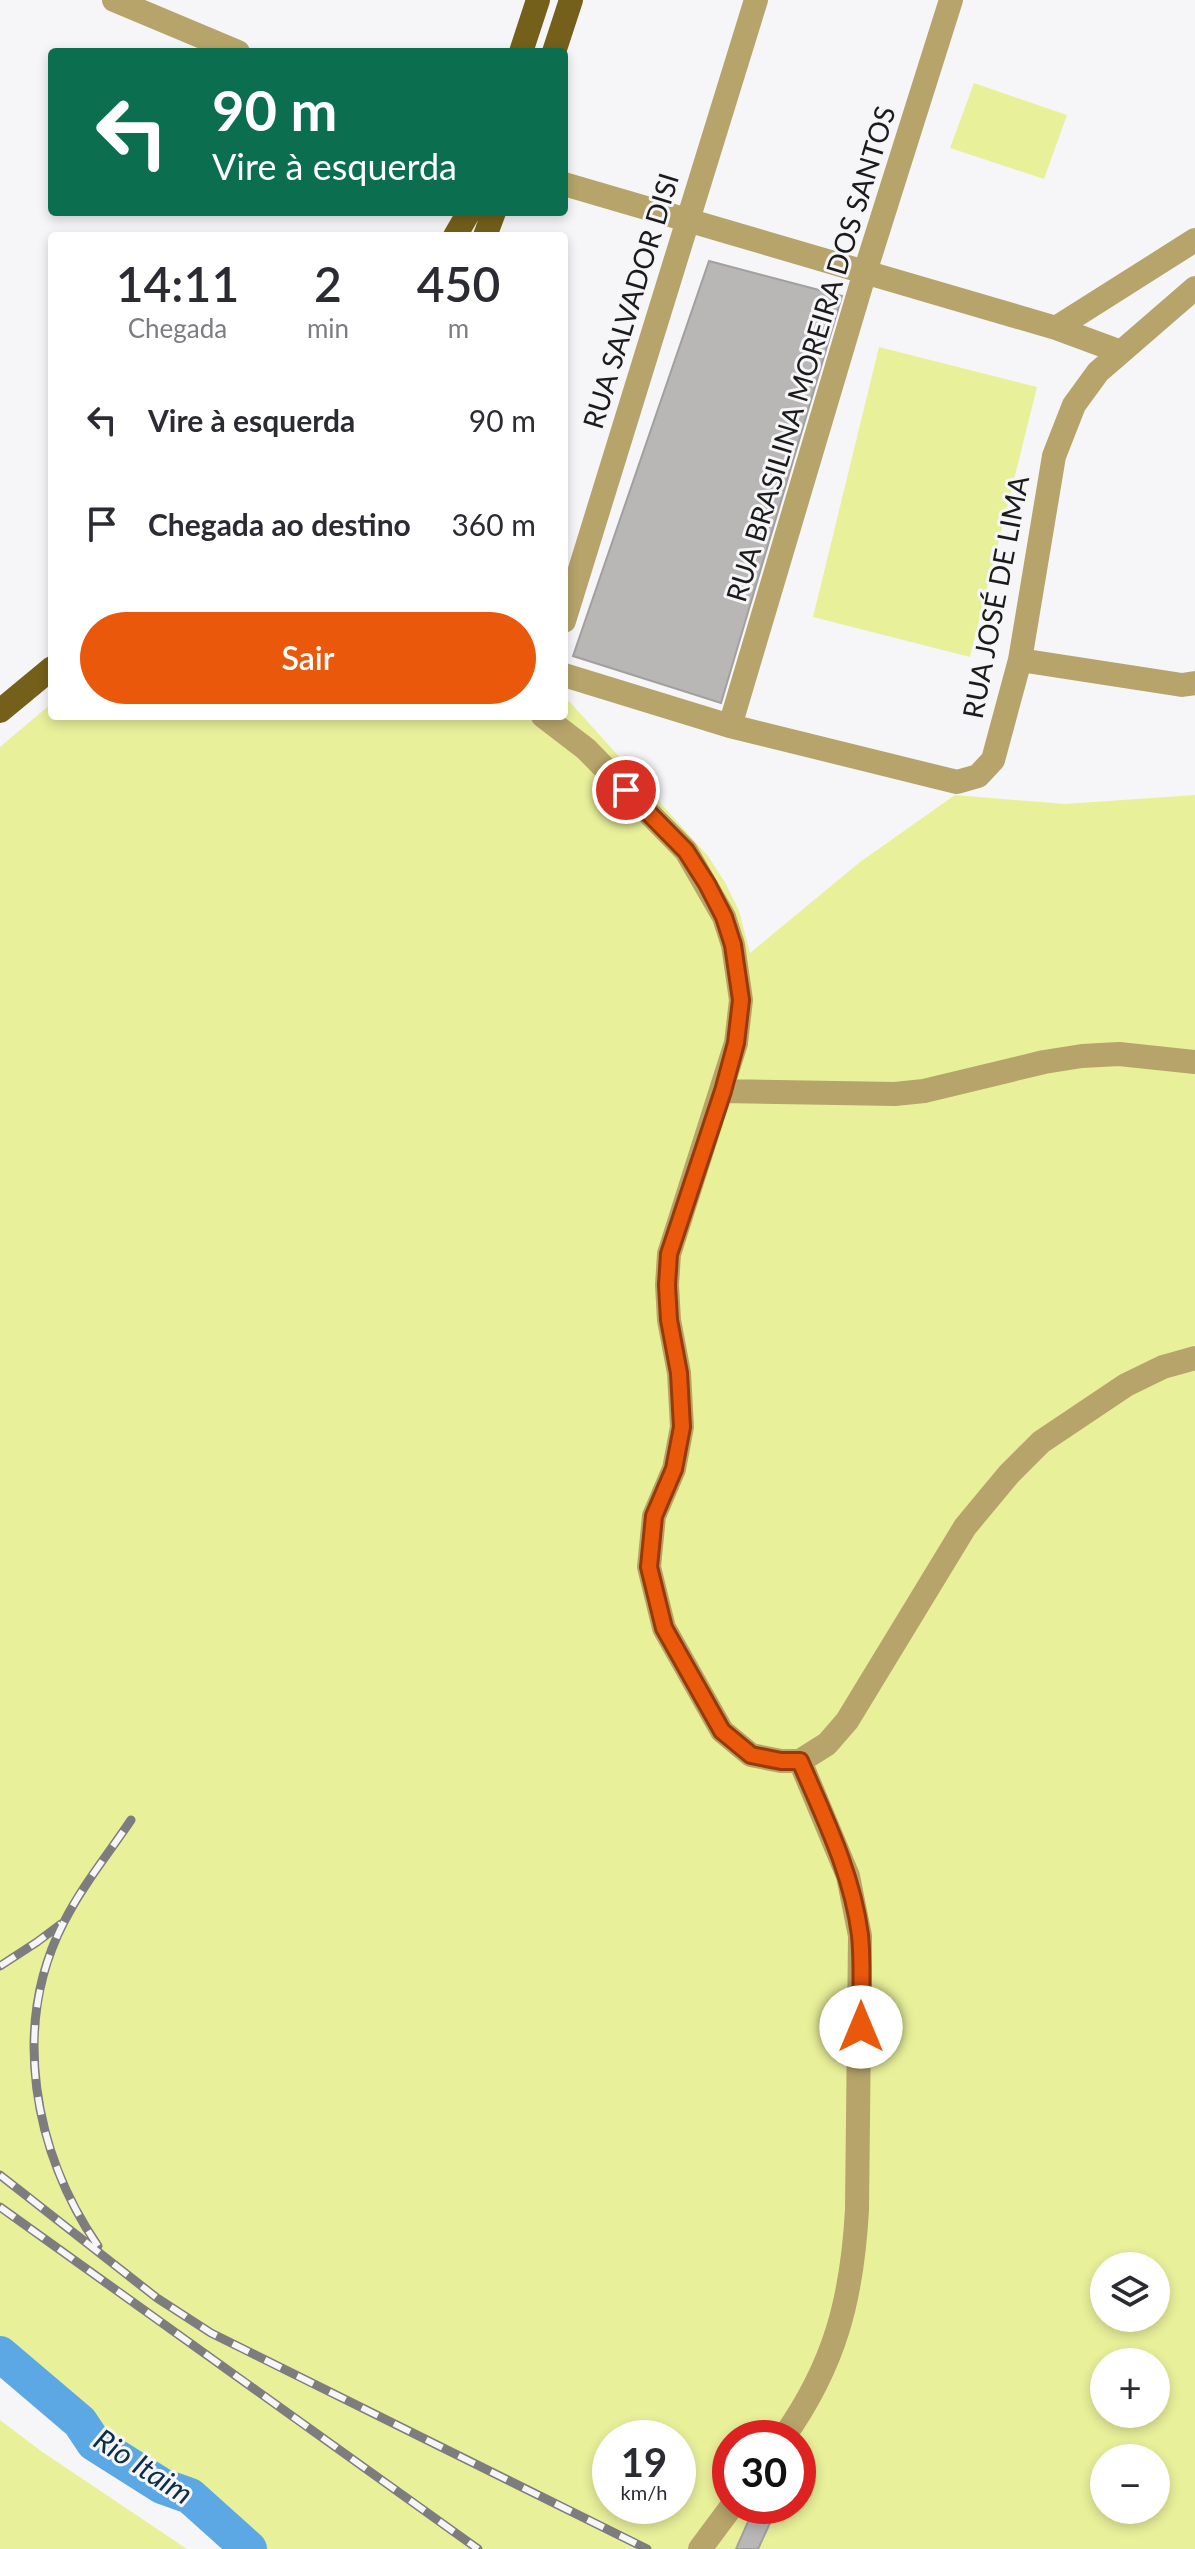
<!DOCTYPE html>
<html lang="pt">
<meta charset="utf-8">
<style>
:root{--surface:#fff;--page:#f2f2f3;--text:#2b2b33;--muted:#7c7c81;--accent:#ea580c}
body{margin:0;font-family:Lato,sans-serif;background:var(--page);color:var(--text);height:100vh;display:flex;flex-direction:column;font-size:30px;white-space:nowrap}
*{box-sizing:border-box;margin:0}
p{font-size:26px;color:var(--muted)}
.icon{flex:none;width:44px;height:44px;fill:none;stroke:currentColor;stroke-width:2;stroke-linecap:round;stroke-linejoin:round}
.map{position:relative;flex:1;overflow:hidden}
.panel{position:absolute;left:48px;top:232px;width:520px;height:488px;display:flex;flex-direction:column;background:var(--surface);border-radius:8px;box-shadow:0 4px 12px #0003}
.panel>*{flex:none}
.guide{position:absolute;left:48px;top:48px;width:520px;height:168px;border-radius:8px;box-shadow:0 4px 12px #0003;background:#0b6e4f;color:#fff;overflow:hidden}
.fabs{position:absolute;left:1090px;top:2252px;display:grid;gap:16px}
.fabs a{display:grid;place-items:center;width:80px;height:80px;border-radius:50%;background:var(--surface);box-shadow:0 4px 12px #0003;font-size:40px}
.speed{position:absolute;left:592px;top:2420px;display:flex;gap:16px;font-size:40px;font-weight:700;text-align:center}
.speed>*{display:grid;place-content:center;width:104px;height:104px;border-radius:50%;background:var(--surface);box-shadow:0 4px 12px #0003;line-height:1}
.speed small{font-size:20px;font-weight:400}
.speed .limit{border:12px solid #d22;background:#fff;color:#111}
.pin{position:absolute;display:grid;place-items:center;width:68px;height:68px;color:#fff;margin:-34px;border:4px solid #fff;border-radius:50%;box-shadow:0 2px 8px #0007}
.me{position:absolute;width:88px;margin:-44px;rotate:0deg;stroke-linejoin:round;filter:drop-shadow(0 0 6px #0008)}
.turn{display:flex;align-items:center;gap:28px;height:168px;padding:0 32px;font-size:36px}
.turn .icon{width:104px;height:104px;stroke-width:2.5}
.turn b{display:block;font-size:56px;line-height:68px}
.eta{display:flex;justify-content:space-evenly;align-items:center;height:136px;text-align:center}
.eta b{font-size:48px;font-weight:600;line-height:56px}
.button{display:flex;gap:16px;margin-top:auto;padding:16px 32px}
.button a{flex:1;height:92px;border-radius:48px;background:var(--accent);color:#fff;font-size:32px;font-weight:600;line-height:92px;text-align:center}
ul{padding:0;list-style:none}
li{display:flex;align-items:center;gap:24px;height:104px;padding:0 32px}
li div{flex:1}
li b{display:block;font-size:30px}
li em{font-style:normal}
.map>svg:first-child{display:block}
</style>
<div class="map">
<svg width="1195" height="2549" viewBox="0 0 1195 2549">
<rect width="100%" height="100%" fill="#f6f6f9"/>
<!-- green -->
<path fill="#e9f09a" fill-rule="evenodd" d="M974,83L1067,115L1044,179L950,148Z
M879,347L1037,387L970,657L813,617Z
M564,699L570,702L708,856L726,884L739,911L750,953L860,862L955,795L1065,804L1195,795V2549H247L190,2496L94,2443L0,2358V747L52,703V716H564ZM1104,2266H1156V2318H1104ZM1104,2362H1156V2414H1104ZM610,2438H678V2506H610ZM730,2438H798V2506H730ZM1104,2458H1156V2510H1104Z
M0,2420L41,2451L187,2549H0Z"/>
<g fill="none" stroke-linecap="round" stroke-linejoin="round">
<!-- river -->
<path stroke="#5ba8e4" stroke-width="36" d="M0,2354L80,2422L94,2443L162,2486L190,2496L249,2549"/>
</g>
<!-- building -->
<path fill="#b9b7b5" stroke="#a2a09e" stroke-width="2" d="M709,261L842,296L721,703L573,656Z
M751,2515L770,2523L758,2549H736Z"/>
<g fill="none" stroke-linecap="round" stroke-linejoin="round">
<!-- minor -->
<path stroke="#b6a46a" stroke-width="24" d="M114,0L238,52
M564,184L1056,328L1121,352
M1056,328L1195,240
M564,621L756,0
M1020,660L1182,685L1195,683
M564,675L730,726L957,782L978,776L993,760L1020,660L1054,456L1074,405L1098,372L1195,288
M543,716L586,749L686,851L724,917L733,945L741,1000L736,1043L669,1254L667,1285L669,1320L679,1373L682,1427L674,1469L654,1516L649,1567L664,1628L722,1731L751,1755L781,1761H800L827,1744L847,1721L965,1527L1009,1474L1041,1442L1126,1385L1163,1367L1195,1358
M730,726L865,272L951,0
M723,1091L895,1094L924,1091L1044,1062L1082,1056L1119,1054L1195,1062
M783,2438C835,2365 852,2299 857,2210L860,1936L848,1876L800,1761
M700,2549L732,2506"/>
<!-- major -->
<path stroke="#74601a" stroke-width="24" d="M521,52L538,0
M554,52L571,0
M455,236L469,212
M485,236L494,212
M0,711L52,668"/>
<defs>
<path id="rail" d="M0,1966L37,1942L61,1924
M0,2175L157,2298L211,2333L647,2549
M0,2207L478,2549
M98,2246C34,2153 10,2026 64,1922C82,1886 109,1853 131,1820"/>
</defs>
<!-- rail casing -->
<use href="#rail" stroke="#7d7d7f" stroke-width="9"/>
<!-- rail -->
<use href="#rail" stroke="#f6f6f9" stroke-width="6" stroke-dasharray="18" stroke-linecap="butt"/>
</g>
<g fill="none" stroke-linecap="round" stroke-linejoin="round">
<defs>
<path id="route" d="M626,790L686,851L707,884L724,917L733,945L741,1000L736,1043L723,1091L669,1254L667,1285L669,1320L679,1373L682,1427L674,1469L654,1516L649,1567L664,1628L722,1731L751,1755L781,1761H800C824,1817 852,1873 860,1935C863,1965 861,1996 861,2027"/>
</defs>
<!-- route casing -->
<use href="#route" stroke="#983908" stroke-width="20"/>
<!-- route -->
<use href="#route" stroke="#ea580c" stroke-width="14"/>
</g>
<g text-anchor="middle" stroke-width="6" stroke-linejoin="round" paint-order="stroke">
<!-- street labels -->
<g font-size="28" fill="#1b1b1c" stroke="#f6f6f9">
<text transform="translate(631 301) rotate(-73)" y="10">RUA SALVADOR DISI</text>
<text transform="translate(811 354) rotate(-73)" y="10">RUA BRASILINA MOREIRA DOS SANTOS</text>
<text transform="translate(996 597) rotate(-79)" y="10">RUA JOSÉ DE LIMA</text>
</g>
<!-- water labels -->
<g font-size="30" font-style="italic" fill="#0d2e47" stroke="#f6f6f9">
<text transform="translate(143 2467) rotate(33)" y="10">Rio Itaim</text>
</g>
</g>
</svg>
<div class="fabs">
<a><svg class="icon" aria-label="layers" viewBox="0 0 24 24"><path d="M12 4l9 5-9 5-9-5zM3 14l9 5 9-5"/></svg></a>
<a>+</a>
<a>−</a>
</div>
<div class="speed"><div>19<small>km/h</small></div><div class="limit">30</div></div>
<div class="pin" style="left:626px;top:790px;background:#d93025"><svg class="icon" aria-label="arrive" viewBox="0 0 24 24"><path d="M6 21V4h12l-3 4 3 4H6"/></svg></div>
<svg class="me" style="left:861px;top:2027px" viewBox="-20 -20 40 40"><circle r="19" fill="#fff"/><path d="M0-13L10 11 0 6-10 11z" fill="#ea580c"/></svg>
<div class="guide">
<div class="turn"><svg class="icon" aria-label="left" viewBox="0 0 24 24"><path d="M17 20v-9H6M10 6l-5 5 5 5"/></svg><div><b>90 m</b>Vire à esquerda</div></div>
</div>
<section class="panel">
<div class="eta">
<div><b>14:11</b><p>Chegada</p></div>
<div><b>2</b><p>min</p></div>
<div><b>450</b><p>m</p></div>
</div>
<ul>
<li><svg class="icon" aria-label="left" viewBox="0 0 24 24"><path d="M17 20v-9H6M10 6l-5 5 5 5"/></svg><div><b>Vire à esquerda</b></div><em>90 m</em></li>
<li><svg class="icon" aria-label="arrive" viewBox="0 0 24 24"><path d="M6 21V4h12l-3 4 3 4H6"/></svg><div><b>Chegada ao destino</b></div><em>360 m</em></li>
</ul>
<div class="button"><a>Sair</a></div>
</section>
</div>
